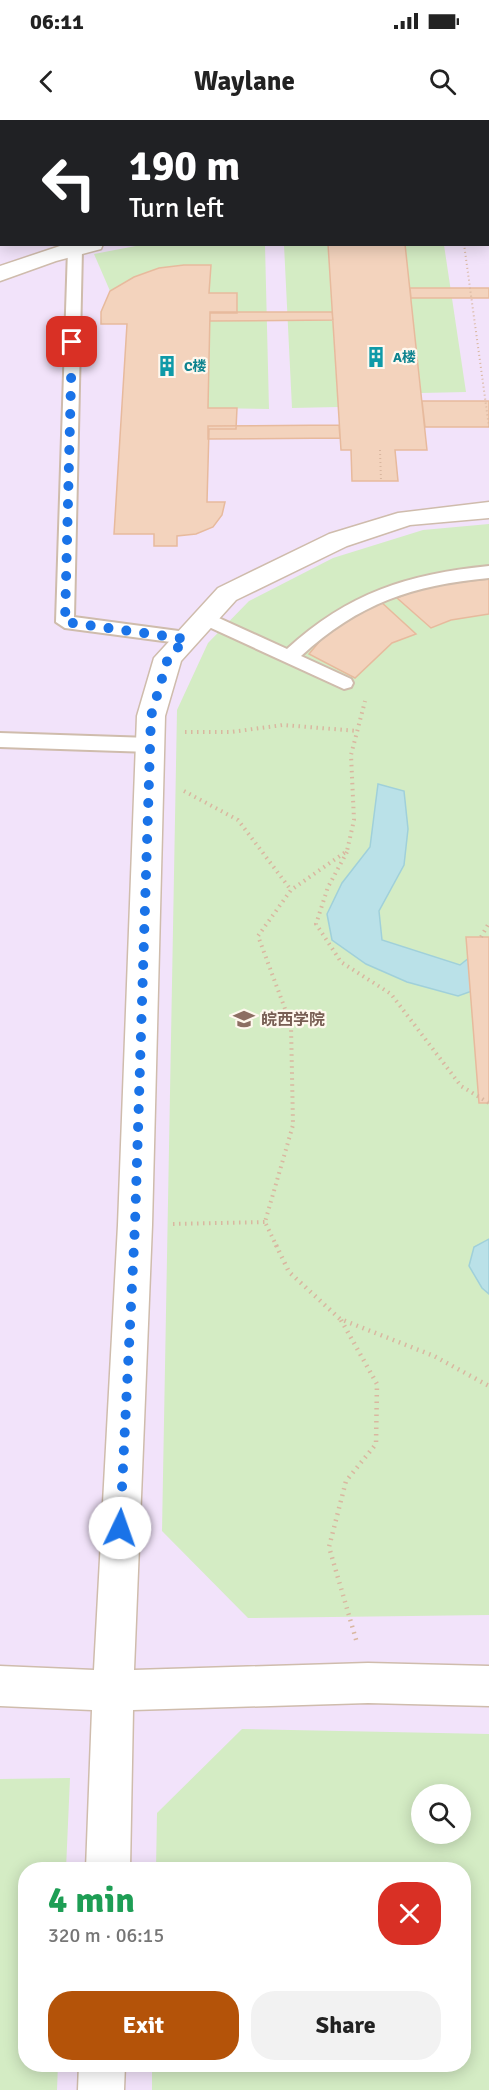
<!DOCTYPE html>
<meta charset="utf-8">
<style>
:root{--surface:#fff;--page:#f2f2f2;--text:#222;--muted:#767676;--accent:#b45309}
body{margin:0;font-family:Signika,"Noto Sans SC",sans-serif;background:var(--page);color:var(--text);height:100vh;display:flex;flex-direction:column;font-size:22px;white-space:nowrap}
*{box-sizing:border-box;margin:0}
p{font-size:20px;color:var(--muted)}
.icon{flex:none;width:33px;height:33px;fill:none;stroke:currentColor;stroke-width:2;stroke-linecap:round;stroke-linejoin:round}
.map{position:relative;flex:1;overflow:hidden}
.side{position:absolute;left:18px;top:1742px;width:453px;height:210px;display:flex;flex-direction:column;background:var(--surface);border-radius:24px;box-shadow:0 3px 15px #0003}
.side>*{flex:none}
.top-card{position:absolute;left:0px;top:0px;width:489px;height:126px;box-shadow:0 3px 15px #0003;background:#202124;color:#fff;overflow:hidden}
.tools{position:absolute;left:411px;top:1664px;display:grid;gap:12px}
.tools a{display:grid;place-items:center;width:60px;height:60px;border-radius:50%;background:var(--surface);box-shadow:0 3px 15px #0003;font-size:30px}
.pin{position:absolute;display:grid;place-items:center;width:51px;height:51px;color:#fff;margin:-26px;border-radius:12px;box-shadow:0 3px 9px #0006}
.me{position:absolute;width:66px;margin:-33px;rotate:3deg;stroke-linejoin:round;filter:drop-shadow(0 0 4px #0008)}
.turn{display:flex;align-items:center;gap:21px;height:126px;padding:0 30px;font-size:27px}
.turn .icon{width:78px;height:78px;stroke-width:2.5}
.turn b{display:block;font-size:42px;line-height:51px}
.round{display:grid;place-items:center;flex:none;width:63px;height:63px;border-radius:24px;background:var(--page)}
.summary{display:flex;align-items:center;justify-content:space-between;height:102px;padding:0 30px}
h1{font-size:36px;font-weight:700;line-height:45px;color:#1e9e55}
.button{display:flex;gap:12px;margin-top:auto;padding:12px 30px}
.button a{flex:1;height:69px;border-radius:24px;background:var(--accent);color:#fff;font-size:24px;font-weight:700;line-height:69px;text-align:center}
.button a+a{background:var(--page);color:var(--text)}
.status{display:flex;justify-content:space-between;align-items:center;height:42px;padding:0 30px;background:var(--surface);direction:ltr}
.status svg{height:16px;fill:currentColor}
header{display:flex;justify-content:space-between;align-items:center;height:78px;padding:0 30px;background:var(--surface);font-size:27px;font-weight:700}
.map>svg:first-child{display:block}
</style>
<div class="status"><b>06:11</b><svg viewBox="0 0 49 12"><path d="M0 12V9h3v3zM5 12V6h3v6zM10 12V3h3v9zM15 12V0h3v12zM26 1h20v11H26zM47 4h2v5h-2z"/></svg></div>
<header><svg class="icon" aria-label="back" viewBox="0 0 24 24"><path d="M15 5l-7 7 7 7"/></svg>Waylane<svg class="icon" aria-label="search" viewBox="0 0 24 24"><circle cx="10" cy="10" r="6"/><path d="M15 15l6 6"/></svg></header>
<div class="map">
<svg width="489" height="1970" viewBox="0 0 489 1970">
<rect width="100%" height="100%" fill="#fdf5e7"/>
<!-- education -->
<path fill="#f2e3fa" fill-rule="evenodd" d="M0,0H489V1970H0ZM2,2H488V124H2ZM422,1674H460V1713H422ZM26,1749H464V1944H26Z"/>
<!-- green -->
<path fill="#d4ecc4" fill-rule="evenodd" d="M141,125H265L269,289L208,288L210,201H237V173H209L211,145C170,145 146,149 110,171L94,134Z
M284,125H328L338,287L292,288Z
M405,125H444L466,272L421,273Z
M489,404V1495L248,1498L162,1411L177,590L208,523L249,481L333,438L423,410Z
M242,1609L489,1614V1970H152V1944H464V1749H156L157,1693ZM422,1674H460V1713H422Z
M70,1658L66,1749H26V1944H58L57,1970H0V1659Z"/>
<!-- water -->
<path fill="#bae1e8" stroke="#a0d0da" stroke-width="1.5" d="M378,664L404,671L408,709L404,745L379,791L382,820L460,845L489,822V865L458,876L407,862L366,844L332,820L327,794L342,763L370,727Z
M489,1119V1174L482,1168L469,1146L474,1127Z"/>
<!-- building -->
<path fill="#f3d3bd" stroke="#e7ba9d" stroke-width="1.5" d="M328,124H405L427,330H395L398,361H352L351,330H341Z
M184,145H211L209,173H237V193H210L208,288H237L236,309H209L207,382H225L222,395L213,407L196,414L177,416V426H154V414H114L127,204H101V192L110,171L134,157L159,148Z
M410,168H489V178H411Z
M210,192H332L333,200L210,201Z
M422,281H489V307H425Z
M339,305L340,318L208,319V306Z
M489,459V494L451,500L431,508L397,478L426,466Z
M380,481L416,514L392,523L355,558L309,534L324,516L352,494Z
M466,817H489V983H479Z"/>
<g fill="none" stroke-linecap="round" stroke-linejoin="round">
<defs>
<path id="lane" d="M75,125L82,129L74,497L186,512L192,514L195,518L192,522L186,524L65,508L56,502L68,129Z
M489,446V458C413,465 359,483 301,536L351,559L353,563L351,567L344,569L198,502L195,498L204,492L210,494L287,529C348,473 408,454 489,446Z
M0,613L150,618L157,620L160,625L157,630L150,632L0,627Z"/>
<path id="street" d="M434,0H454V2H434Z
M488,69H489V81H488Z
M66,124H103L101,129L56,141L0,161V146Z
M489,382V398L410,405L347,426L236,480L181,541L165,596L152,1105L134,1550L368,1543L489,1546V1586L368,1583L133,1590L130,1749H86L92,1590L0,1586V1546L94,1550L118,1105L137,596L154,538L218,468L329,414L398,393Z
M79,1944H125L124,1970H78Z"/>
</defs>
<!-- lane casing -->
<use href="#lane" stroke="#cfbcac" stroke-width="4"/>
<!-- street casing -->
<use href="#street" stroke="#cfbcac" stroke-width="3"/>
<!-- path-far2 -->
<path stroke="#d9b7a0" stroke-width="2" stroke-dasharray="1 3" stroke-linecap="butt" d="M464,124L489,307
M380,330L381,361"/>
<!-- path-far1 -->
<path stroke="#d9b7a0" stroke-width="4" stroke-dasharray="1.5 4.5" stroke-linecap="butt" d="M185,612H231L283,605L358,611
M184,671L238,700L291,770
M347,732L328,767L316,804L341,842L391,874L461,966L489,983
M481,817L489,803
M173,1104L265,1102
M277,1127L265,1102L293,1005L291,905L258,816L291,770L347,731L354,700L351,635L365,581"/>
<!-- path -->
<path stroke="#d9b7a0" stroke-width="4.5" stroke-dasharray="1.5 5" stroke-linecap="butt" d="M276,1125L289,1152L340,1199L434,1236L489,1266
M341,1200L377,1264L376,1324L346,1361L329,1427L357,1523"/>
<!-- lane -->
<use href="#lane" fill="#fff" fill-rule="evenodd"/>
<!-- street -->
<use href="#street" fill="#fff" fill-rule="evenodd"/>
</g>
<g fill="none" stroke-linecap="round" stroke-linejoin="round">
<!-- route -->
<path stroke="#1a73e8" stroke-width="10" stroke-dasharray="0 18" d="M72,222L65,502L186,519L168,538L151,596L135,1105L120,1408"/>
</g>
<!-- icons -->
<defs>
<symbol id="building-bare" viewBox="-9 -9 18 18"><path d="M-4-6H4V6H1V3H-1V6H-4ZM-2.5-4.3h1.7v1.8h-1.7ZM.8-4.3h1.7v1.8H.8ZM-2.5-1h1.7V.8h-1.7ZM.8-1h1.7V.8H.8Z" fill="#0f9aa8" stroke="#fff8ee" stroke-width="2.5" paint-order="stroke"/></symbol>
<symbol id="university-bare" viewBox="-9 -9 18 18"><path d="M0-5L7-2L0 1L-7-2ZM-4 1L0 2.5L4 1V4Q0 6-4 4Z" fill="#8d6e63" stroke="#fff8ee" stroke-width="2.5" paint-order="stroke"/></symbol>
</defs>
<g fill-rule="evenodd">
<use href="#building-bare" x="361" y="222" width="30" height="30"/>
<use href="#building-bare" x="152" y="231" width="30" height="30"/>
<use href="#university-bare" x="229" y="884" width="30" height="30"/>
</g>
<g text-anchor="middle" stroke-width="4.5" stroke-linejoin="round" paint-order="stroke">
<!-- far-culture labels -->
<g font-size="14" font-weight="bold" fill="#0d838f" stroke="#fff8ee" text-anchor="start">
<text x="393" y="242">A楼</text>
<text x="184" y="251">C楼</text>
</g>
<!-- education labels -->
<g font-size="16" font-weight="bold" fill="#785e54" stroke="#fff8ee" text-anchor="start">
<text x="261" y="905">皖西学院</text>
</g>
</g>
</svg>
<div class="tools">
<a><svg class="icon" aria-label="search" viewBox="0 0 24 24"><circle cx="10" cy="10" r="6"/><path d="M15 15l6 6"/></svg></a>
</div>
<div class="pin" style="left:72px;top:222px;background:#d93025"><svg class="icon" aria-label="arrive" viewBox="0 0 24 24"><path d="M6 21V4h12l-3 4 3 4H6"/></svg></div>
<svg class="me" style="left:120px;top:1408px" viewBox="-20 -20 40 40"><circle r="19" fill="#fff"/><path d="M0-13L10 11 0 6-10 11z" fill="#1a73e8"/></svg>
<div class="top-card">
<div class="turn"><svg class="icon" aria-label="left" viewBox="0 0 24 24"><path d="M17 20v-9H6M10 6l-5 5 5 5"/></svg><div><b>190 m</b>Turn left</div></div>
</div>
<section class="side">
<div class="summary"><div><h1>4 min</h1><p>320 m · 06:15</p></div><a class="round" style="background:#d93025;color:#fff"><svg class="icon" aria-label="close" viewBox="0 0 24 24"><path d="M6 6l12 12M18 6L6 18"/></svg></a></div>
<div class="button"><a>Exit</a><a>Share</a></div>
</section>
</div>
